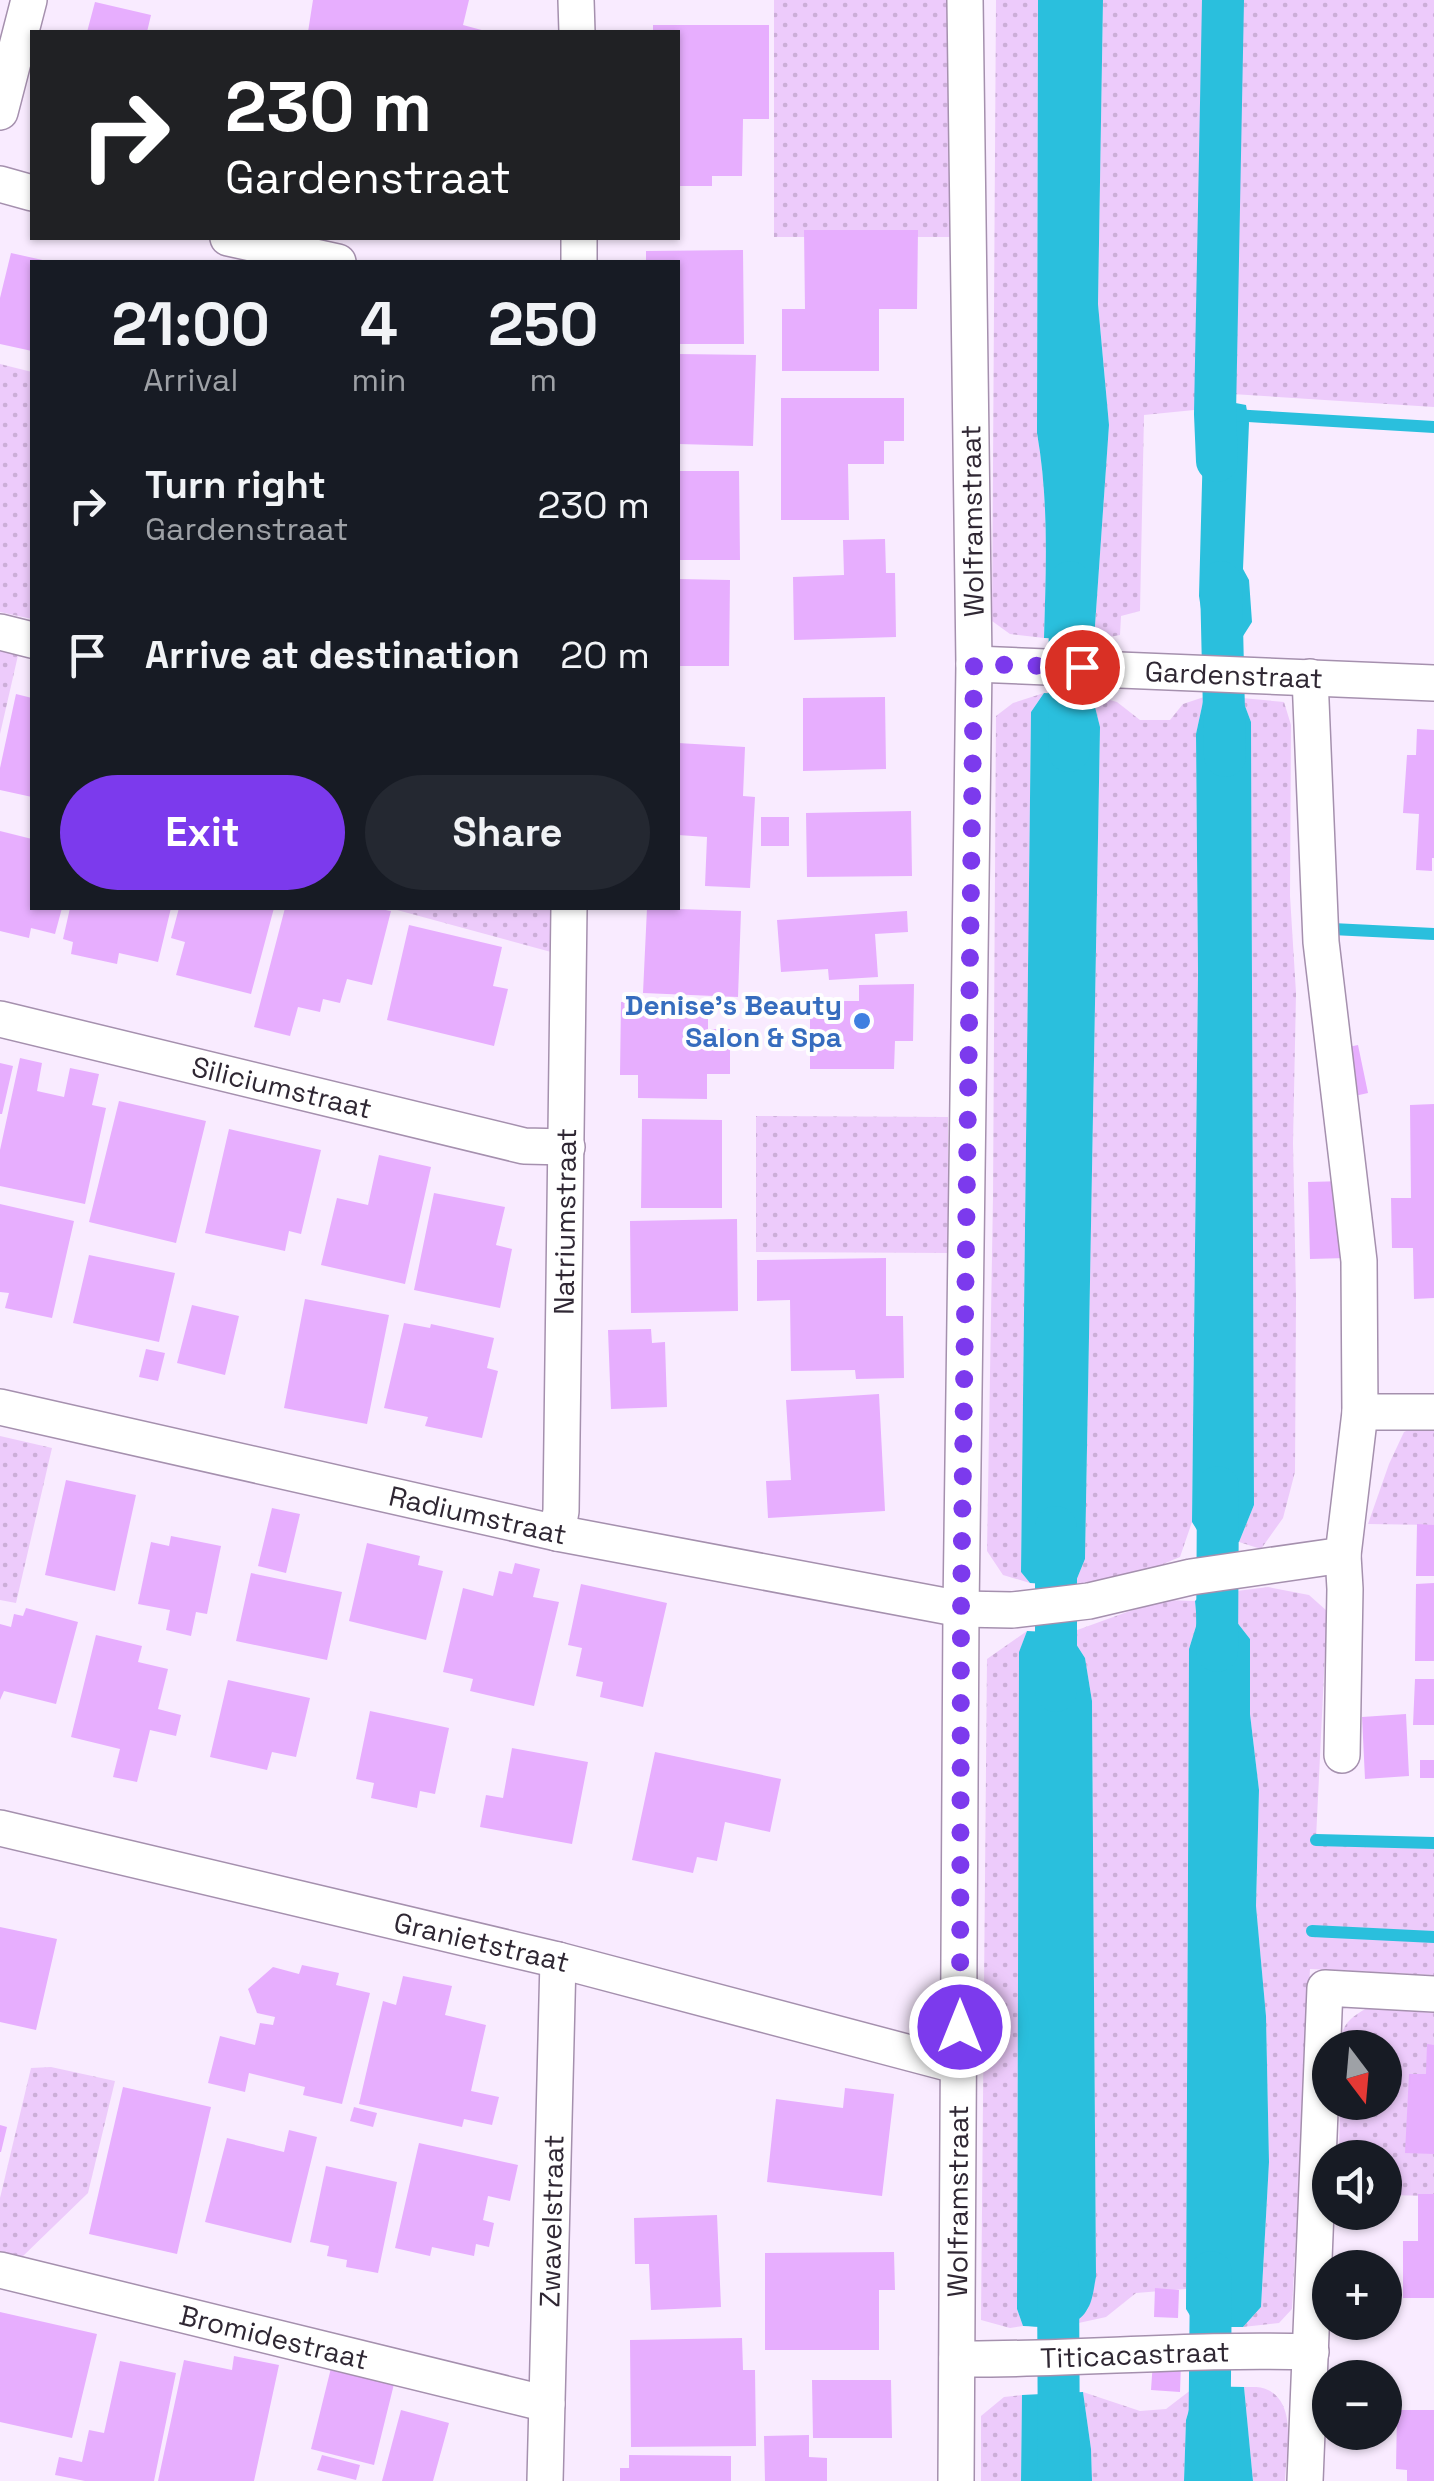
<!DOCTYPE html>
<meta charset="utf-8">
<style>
:root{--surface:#171b24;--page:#242831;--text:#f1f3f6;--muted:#9ea1a6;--accent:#7c3aed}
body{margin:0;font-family:"Space Grotesk",sans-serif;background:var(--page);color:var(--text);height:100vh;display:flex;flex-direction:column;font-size:38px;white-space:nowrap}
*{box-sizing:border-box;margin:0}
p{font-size:32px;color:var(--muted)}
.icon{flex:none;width:55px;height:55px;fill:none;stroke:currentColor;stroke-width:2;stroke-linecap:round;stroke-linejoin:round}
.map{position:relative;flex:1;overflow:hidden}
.drawer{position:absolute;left:30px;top:260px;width:650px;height:650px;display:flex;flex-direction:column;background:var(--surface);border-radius:0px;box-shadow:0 2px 8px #0004}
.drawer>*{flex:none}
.hud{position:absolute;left:30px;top:30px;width:650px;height:210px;border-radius:0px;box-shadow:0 2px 8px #0004;background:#202124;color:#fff;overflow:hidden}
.needle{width:65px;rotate:164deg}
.controls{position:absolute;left:1312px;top:2030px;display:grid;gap:20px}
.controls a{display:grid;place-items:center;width:90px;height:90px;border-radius:50%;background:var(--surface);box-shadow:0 2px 8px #0004;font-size:50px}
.pin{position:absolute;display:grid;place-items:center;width:85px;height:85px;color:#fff;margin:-42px;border:5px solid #fff;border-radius:50%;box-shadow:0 2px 10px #0007}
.me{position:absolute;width:110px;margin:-55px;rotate:0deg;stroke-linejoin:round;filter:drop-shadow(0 0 8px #0008)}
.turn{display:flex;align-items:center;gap:35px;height:210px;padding:0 30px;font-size:45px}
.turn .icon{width:130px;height:130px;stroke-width:2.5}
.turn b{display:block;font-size:70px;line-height:85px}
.eta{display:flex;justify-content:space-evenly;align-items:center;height:170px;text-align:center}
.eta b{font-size:60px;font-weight:700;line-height:70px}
.cta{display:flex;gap:20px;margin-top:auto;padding:20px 30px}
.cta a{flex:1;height:115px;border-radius:60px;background:var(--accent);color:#fff;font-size:40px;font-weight:700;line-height:115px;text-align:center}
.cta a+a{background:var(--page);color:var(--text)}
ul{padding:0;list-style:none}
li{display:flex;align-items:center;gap:30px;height:150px;padding:0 30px}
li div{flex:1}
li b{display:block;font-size:38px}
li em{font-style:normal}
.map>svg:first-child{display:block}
</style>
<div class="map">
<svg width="1434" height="2481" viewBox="0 0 1434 2481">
<defs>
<pattern id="green-dots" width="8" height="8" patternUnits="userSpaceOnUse" patternTransform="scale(2.5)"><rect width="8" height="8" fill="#edcbfb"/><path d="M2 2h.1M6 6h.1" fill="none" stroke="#ccaed8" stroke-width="1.8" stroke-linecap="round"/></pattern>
</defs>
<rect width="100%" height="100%" fill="#f9ebff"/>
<!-- green -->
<path fill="url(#green-dots)" d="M774,0H958L957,237H774Z
M996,0H1038L1037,433C1049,501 1046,569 1044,638L1010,634L992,621Z
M1103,0H1434V407L1216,393L1204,409L1144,415L1140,611L1121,616L1120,635L1094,640L1109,425L1098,304Z
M0,364L32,372V619L0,612Z
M0,647L19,651L0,734Z
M1044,693L1031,712L1021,1572L1030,1583L1003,1575L987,1551L993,1197L996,716L1013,703Z
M1092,695L1117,702L1140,720H1170L1183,704L1204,697L1196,734L1198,973L1192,1522L1180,1557C1141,1573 1103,1593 1060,1585L1076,1581L1085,1559L1100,727Z
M1242,698L1284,702L1291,725L1290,896L1296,993L1293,1143L1296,1298L1295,1472L1283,1518L1261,1549L1239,1542L1254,1505L1251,722Z
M397,908H551V952L397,910Z
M756,1116L948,1117V1253L756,1252Z
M1434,1419V1525L1368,1524L1389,1464L1404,1432Z
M0,1436L52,1448L16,1603L0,1600Z
M1268,1587L1309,1595L1327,1611L1316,1839L1434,1843V1975L1310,1969L1292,2309L1279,2323L1243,2327L1261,2307L1269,2162L1266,2016L1256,1907L1259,1790L1250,1714V1639L1236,1621L1237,1591Z
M1167,1600L1195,1601L1197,1623L1189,1649L1186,2289L1136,2293L1106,2317L1074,2324L1088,2309L1096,2277L1092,1701L1085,1658L1069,1633L1127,1612Z
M1027,1631L1019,1653L1017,2309L1023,2326L1010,2328L981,2320L987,1659Z
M1367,2008L1434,2013V2196L1385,2195V2158H1339L1340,2103L1385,2102V2048L1341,2047C1341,2025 1348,2019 1367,2008Z
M51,2067L115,2081L88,2193L21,2258L0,2254V2198L31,2068Z
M1196,2386L1186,2420L1184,2481H1092L1091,2449L1083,2392L1140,2411L1166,2409Z
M1244,2387C1252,2387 1261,2386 1268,2390C1298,2405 1286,2453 1285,2481H1253Z
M1022,2395L1021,2481H981V2416L1004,2397Z"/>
<!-- water -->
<path fill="#2abfdd" d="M1038,0H1103L1098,304L1109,425L1094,640L1044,638C1046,569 1049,501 1037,433Z
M1225,401L1246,405L1249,423L1243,569L1249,580L1252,622L1238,644L1213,638L1203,622L1199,596L1204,409Z
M1044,693L1092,695L1100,727L1085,1559L1076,1581L1060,1585L1030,1583L1021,1572L1031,712Z
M1204,697L1242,698L1251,722L1254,1505L1239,1542L1205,1543L1192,1522L1198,973L1196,734Z
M1237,1591L1236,1621L1250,1639V1714L1259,1790L1256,1906L1266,2016L1269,2162L1261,2307L1243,2327H1197L1186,2309L1189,1649L1197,1623L1195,1601L1203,1593Z
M1027,1631L1069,1633L1085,1658L1092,1701L1096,2277C1094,2286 1093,2300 1088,2308C1076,2332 1045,2327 1023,2326L1017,2309L1019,1652Z
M1196,2386L1244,2387L1253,2481H1184L1186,2420Z
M1083,2392L1091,2449L1092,2481H1021L1022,2395Z"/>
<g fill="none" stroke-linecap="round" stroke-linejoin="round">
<!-- stream -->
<path stroke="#2abfdd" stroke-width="12" d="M1232,415L1434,427
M1332,929L1434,934
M1316,1840L1434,1843
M1312,1931L1434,1937"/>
<!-- canal -->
<path stroke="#2abfdd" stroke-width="42" d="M1217,461L1215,414L1223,0
M1221,582L1225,756
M1069,751L1070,582
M1217,1651L1218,1487
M1056,1691V1527
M1058,2267L1059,2481
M1209,2481L1211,2272"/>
</g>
<!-- building -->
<path fill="#e7aefe" d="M313,0H469L463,25L489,32H308Z
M95,2L151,15L147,32H87Z
M653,25H769V119H743L742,176H712V186H678V32H653Z
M804,230H918L917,309H879V371H782V309H805Z
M743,250L744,344H678V262H646V251Z
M11,253L47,261L32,262V351L0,344V298Z
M678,354L756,355L753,446L678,444Z
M781,398H904V441H884V464H848L849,520H781Z
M678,471H739L740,560H678Z
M885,539L886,573H895L896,637L794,640L793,577L844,575L843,540Z
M678,579L730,580L729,666H678Z
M16,694L32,698V797L0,790V768Z
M885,697L886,769L803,771V698Z
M1417,729L1434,730V858H1432V871L1416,870L1419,814L1403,813L1407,755H1416Z
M678,743L745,747L743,796L755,797L750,888L705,886L707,837L678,835Z
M911,811L912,876L807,877L806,813Z
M761,817H789V846H761Z
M0,831L32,839V908H62L55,934L31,928L29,938L0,931Z
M70,908H171L158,962L119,953L117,964L71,954L73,942L63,939Z
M179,908H274L251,994L176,975L185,942L171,938Z
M285,908H375L391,911L372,985L347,979L340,1003L323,999L320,1012L298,1007L290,1036L254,1027Z
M647,908L741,911L738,997L643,993Z
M907,911L908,932L875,934L878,977L829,980L828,969L781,972L777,920Z
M409,925L502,947L493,986L508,989L494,1046L387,1020Z
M914,984L913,1041H895L894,1069H810V1001H859V985Z
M621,1002H708V1029H730V1074H707V1099L638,1098V1075H620Z
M1358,1045L1368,1093L1350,1097L1339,1049Z
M20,1058L42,1063L37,1091L64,1097L70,1068L99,1074L92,1105L106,1108L85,1204L0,1186V1150Z
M0,1063L13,1066L2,1114H0Z
M119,1101L206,1121L176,1243L89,1222Z
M1434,1104V1298L1414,1299L1413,1248H1392L1391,1198H1411L1410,1105Z
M642,1119L722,1120V1208H641Z
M229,1129L321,1150L301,1234L289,1231L285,1251L205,1233Z
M379,1155L431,1167L405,1284L321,1265L337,1198L368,1205Z
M1346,1181L1347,1258L1310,1259L1308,1182Z
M434,1193L505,1207L496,1245L512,1249L500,1308L414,1290Z
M0,1204L74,1221L52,1318L5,1308L9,1293L0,1292Z
M737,1219L738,1311L631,1313L630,1221Z
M89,1255L175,1273L159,1342L73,1323Z
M886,1258V1316H903L904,1378L856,1379L855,1370L791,1371L790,1300L757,1301V1260Z
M305,1299L389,1315L367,1424L284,1408Z
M192,1305L239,1316L225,1375L177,1363Z
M404,1323L430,1328L431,1324L494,1338L487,1368L498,1371L482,1438L425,1426L428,1417L384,1408Z
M651,1329L652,1343L665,1342L667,1407L611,1409L608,1330Z
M146,1349L165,1353L158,1381L139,1377Z
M879,1394L885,1511L768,1518L766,1481L791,1480L786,1400Z
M66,1480L136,1495L115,1591L45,1575Z
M272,1508L300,1514L286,1573L258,1566Z
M1417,1524L1434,1525V1576H1416Z
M171,1536L221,1546L207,1614L196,1612L191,1636L166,1630L170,1610L138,1604L151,1542L169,1546Z
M367,1543L420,1556L418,1565L443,1571L426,1640L349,1621Z
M515,1563L540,1569L533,1597L559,1602L534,1706L470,1691L473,1679L443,1672L463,1588L493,1596L499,1571L512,1574Z
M251,1573L342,1592L327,1660L236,1641Z
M1434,1583V1661H1415L1416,1584Z
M581,1584L667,1603L643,1707L600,1697L603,1682L576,1676L582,1648L568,1645Z
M26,1608L78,1622L56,1704L4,1691L0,1700V1624L11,1627L14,1614L23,1616Z
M96,1635L142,1646L138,1662L168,1669L158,1709L181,1715L176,1736L150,1730L137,1782L113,1777L120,1749L71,1737Z
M1415,1679H1434V1725H1413Z
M228,1680L310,1698L296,1757L272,1752L267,1770L210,1757Z
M370,1711L449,1728L435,1794L420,1791L417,1808L371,1798L374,1783L356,1779Z
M1406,1714L1409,1776L1365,1779L1362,1717Z
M512,1748L588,1762L572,1844L480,1827L486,1795L503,1798Z
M655,1752L781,1779L770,1832L725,1822L717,1861L697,1857L693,1873L632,1860Z
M1420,1760H1434V1778H1420Z
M0,1927L57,1939L36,2030L0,2022Z
M302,1965L339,1973L336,1985L370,1993L342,2104L303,2095L305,2087L249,2073L245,2092L208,2083L220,2036L255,2045L260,2023L273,2025L275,2017L257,2013L248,1989L273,1967L299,1974Z
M403,1976L452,1986L445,2015L486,2025L471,2091L499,2097L492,2125L464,2119L462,2127L359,2104L383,2001L396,2005Z
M1427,2044L1434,2045V2154L1405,2153L1409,2074H1426Z
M123,2087L211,2107L177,2254L89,2234Z
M845,2088L894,2094L882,2196L767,2182L776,2099L843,2108Z
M354,2107L377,2113L373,2127L350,2121Z
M0,2125L7,2127L1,2152H0Z
M289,2130L317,2137L291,2243L205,2222L227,2138L284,2152Z
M419,2143L518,2165L510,2201L488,2196L483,2220L494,2223L489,2247L476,2244L474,2256L432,2247L430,2256L395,2248Z
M326,2166L397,2182L378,2273L346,2267L347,2260L327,2256L329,2246L310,2242Z
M1418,2194H1434V2298H1403V2241H1418Z
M717,2215L721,2307L651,2310L649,2264H635L634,2218Z
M894,2252L895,2290H879V2350H765V2253Z
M1155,2288L1179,2290L1178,2318L1154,2317Z
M0,2312L97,2334L72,2438L0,2422Z
M742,2338L743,2370H755L756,2446L631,2447L630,2340Z
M234,2356L279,2365L254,2481H158L184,2360L232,2370Z
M120,2361L176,2373L154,2481H85L55,2475L59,2457L82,2462L89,2430L104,2433Z
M1153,2361L1181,2362L1180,2392L1151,2390Z
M332,2364L395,2380L374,2465L311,2449Z
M812,2380H891L892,2438H813Z
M401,2410L449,2423L433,2481H382Z
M1397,2410H1434V2481H1407V2470L1396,2469Z
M809,2435V2457L827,2458V2481H765L764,2436Z
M322,2455L360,2465L356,2480L317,2470Z
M629,2455L731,2456V2481H620V2468H629Z"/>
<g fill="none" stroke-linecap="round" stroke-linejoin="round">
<defs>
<g id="street">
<path d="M576,0L577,32"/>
<path d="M0,112L29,0"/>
<path d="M0,184L32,193"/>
<path d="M228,238L338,262"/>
<path d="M579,238V262"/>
<path d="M0,632L32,640"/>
<path id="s1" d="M974,664L1434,683"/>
<path d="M1310,677L1321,942L1359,1261L1360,1412"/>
<path id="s2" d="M0,1019L524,1146L567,1147"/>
<path id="s3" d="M0,1407L557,1533L961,1609L1012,1610L1089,1601L1191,1577L1343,1555L1360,1412H1434"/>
<path id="s4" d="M557,1533L561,1511L569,908"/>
<path d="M1342,1755L1345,1589L1343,1555"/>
<path id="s5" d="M0,1828L558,1960L959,2066"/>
<path id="s6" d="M0,2270L547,2404"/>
<path id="s7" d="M957,2359C1075,2360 1193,2348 1311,2352"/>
<path id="s8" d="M545,2481L558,1960"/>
<path id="s9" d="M956,2481L961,1609L974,664L965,0"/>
<path d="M1305,2481L1325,1988L1434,1994"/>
</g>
</defs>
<!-- street casing -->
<use href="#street" stroke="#a590ae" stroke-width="38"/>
<!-- street -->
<use href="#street" stroke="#fff" stroke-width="35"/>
</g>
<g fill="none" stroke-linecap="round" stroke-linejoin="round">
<!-- route -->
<path stroke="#7c3aed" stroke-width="18" stroke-dasharray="0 32.4" d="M960,2027L961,1609L974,664L1082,667"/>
</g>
<!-- markers -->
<circle fill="#3f7fe0" stroke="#fefefe" stroke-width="4" cx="862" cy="1021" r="10"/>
<g text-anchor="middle" stroke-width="8" stroke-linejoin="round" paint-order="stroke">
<!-- street labels -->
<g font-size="28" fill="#2f2733" stroke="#fefefe">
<text transform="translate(972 521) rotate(-91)" y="10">Wolframstraat</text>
<text dy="10" stroke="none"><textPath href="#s1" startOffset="260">Gardenstraat</textPath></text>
<text dy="10" stroke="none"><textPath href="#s2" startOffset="290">Siliciumstraat</textPath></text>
<text dy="10" stroke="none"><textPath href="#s4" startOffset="312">Natriumstraat</textPath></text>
<text dy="10" stroke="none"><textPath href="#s3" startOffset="490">Radiumstraat</textPath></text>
<text dy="10" stroke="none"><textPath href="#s5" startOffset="495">Granietstraat</textPath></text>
<text dy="10" stroke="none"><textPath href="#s9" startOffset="280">Wolframstraat</textPath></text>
<text dy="10" stroke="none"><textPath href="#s8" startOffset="260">Zwavelstraat</textPath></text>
<text dy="10" stroke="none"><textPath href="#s6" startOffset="282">Bromidestraat</textPath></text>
<text dy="10" stroke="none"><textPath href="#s7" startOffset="178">Titicacastraat</textPath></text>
</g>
<!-- shop labels -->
<g font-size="28" font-weight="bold" fill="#366cbe" stroke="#fefefe" text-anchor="end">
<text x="842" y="1015">Denise's Beauty<tspan x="842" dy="32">Salon &amp; Spa</tspan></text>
</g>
</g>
</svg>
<div class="controls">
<a><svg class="needle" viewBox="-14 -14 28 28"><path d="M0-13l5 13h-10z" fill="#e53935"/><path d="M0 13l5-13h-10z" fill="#9ea1a6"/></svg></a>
<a><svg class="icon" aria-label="sound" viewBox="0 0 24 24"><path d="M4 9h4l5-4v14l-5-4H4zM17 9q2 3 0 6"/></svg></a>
<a>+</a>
<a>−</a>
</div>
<div class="pin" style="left:1082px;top:667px;background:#d93025"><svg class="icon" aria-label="arrive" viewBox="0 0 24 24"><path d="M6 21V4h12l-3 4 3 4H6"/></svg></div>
<svg class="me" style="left:960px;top:2027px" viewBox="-20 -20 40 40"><circle r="17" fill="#7c3aed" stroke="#fff" stroke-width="3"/><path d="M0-11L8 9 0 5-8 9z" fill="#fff"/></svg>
<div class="hud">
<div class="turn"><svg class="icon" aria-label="right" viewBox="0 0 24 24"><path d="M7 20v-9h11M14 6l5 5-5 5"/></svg><div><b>230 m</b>Gardenstraat</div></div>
</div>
<section class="drawer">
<div class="eta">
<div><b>21:00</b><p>Arrival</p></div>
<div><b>4</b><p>min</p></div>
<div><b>250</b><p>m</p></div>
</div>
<ul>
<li><svg class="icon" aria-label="right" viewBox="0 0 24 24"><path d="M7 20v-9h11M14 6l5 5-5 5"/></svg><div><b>Turn right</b><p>Gardenstraat</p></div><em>230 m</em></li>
<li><svg class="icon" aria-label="arrive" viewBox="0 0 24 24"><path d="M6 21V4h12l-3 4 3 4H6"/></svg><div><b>Arrive at destination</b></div><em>20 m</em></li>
</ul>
<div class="cta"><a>Exit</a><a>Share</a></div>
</section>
</div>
